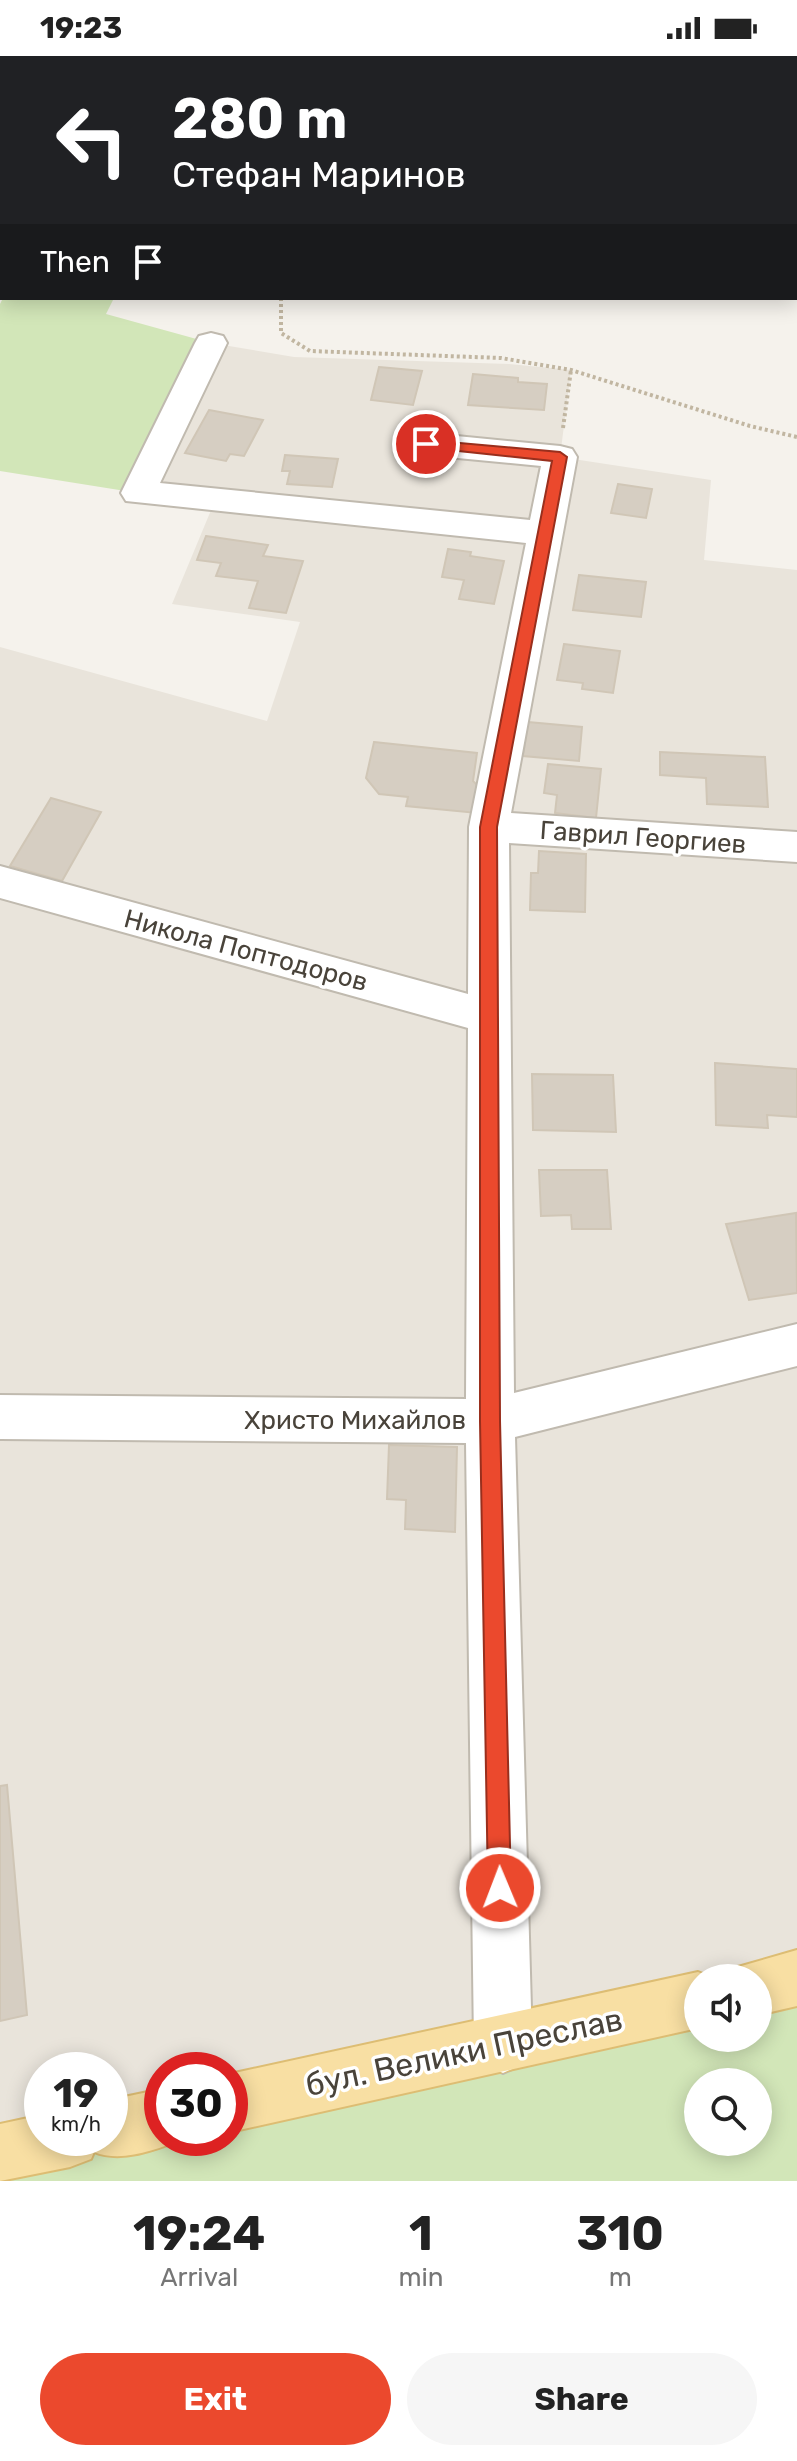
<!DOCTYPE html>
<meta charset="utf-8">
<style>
:root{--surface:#fff;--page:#f6f6f6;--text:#222;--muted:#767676;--accent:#eb492d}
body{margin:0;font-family:Rubik,sans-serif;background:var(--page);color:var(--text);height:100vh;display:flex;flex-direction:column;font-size:30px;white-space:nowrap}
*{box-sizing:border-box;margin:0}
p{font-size:26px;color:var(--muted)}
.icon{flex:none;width:44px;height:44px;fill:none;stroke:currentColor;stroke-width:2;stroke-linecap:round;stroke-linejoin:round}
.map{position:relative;height:2125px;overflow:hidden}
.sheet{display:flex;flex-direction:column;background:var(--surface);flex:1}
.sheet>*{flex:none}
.hud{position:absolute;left:0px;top:0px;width:798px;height:244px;box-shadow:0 4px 20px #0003;background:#202124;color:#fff;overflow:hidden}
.fabs{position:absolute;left:684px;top:1908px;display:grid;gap:16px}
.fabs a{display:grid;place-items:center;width:88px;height:88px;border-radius:50%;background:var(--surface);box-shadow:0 4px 20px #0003;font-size:40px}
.speed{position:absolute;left:24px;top:1996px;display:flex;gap:16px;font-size:40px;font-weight:700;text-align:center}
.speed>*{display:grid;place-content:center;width:104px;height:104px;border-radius:50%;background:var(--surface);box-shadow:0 4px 20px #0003;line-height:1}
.speed small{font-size:20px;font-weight:400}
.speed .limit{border:12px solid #d22;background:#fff;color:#111}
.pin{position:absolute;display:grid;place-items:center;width:68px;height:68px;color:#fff;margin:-34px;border:4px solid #fff;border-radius:50%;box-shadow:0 2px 8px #0007}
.me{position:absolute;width:88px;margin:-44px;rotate:359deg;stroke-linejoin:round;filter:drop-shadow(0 0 6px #0008)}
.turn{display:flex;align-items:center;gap:28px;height:168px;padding:0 40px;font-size:36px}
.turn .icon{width:104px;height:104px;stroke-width:2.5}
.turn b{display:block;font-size:56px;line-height:68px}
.then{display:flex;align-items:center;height:76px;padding:0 40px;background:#0003;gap:16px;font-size:30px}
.eta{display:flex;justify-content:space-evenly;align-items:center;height:136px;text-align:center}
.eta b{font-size:48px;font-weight:700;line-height:56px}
.button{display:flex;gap:16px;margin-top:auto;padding:16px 40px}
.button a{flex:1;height:92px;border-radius:48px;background:var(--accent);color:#fff;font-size:32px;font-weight:700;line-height:92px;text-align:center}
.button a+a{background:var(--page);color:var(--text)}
.status{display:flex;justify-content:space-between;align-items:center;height:56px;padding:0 40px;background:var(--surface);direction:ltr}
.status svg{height:22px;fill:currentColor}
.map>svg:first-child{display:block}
</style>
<div class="status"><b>19:23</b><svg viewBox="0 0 49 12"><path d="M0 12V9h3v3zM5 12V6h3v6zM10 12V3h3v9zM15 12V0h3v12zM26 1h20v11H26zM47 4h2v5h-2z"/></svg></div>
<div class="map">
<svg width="797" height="2125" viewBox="0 0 797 2125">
<rect width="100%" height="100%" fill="#f5f2ec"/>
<!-- residential -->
<path fill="#e9e4db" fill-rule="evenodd" d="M211,287L294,301L509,308L571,314L560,401L711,424L704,504L797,514V2125H0V591L267,665L300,566L172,548L214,447L138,437ZM698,1922H758V1982H698ZM42,2014H110V2082H42ZM162,2014H230V2082H162ZM698,2026H758V2086H698Z"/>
<!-- green -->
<path fill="#d2e6b8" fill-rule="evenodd" d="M3,242H114L106,258L211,287L138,437L0,415V248Z
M797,1922V2125H0V2097L110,2082H230V2047L698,1944V1982H758V1931ZM698,2026H758V2086H698Z"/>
<!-- building -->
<path fill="#d6cec2" stroke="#d0c6b6" stroke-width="2" d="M379,311L422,315L413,349L371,344Z
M473,318L518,322V326L547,328L544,354L468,349Z
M209,354L263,364L244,400L230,398L226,405L185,397Z
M285,399L338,403L332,431L287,428L290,415H282Z
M618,428L652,433L646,462L611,457Z
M206,480L268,489L263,500L303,505L286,557L249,552L258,525L216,520L221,507L197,504Z
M448,493L471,496L470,500L504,505L494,548L459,543L464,524L442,521Z
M579,519L646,526L641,561L573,554Z
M564,588L620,595L613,637L582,633L583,627L557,624Z
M528,666L582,671L579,705L523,700Z
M374,686L477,697L473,725L480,732L477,757L406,750L408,741L379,738L366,722Z
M660,696L765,701L768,751L707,748L706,722L660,719Z
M548,708L601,713L596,762L555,757L557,739L544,737Z
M51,742L101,756L62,825L10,810Z
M539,795L586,798L585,856L530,854L531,817H538Z
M715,1007L797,1013V1061L767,1059L768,1072L716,1069Z
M532,1018L613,1019L616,1076L533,1074Z
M539,1114H607L611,1173H572L571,1159L541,1160Z
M796,1157L797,1237L749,1244L726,1168Z
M389,1389L457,1391L455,1476L405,1473L406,1444L387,1443Z
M7,1729L27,1959L0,1965V1730Z"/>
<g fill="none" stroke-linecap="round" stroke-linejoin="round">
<defs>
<path id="minor" d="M211,277L223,280L227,287L160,427L530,464L541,410L426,399L414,396L409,388L414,380L426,377L560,390L572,393L577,401L511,757L797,776V806L509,787L514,1337L797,1268V1310L515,1381L532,1988L523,2008L503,2017L483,2008L474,1988L466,1387L0,1383V1339L466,1343L468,972L0,842V810L468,938L469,771L526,487L126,445L121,437L195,287L199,280Z"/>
<path id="major" d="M797,1894V1950L758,1959V1922H733L738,1911Z
M698,1916L713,1922H698V1972L230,2076V2018Z
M162,2033V2082L183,2083C156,2094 121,2107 94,2096L91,2103L70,2111L0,2125V2068L42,2059V2082H110V2044Z"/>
</defs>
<!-- minor casing -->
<use href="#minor" stroke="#c0baaf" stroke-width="4"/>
<!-- major casing -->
<use href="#major" stroke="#ddbd73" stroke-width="4"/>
<!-- path -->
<path stroke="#c1b6a1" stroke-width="4" stroke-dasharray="3 3" stroke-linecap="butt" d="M6,0L9,2
M683,0L690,2
M281,242V277L310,295L501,302L571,314L750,370L797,381
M563,372L571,314"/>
<!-- minor -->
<use href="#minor" fill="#fff" fill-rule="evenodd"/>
<!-- major -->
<use href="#major" fill="#f8dfa3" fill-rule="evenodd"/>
</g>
<!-- route -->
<path fill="#eb492d" stroke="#992f1d" stroke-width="2" d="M426,384L560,396L567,401L497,771L500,1365L511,1832L508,1840L500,1844L492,1840L488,1832L480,1365V771L552,405L421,391L419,388Z"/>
<g text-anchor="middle" stroke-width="7" stroke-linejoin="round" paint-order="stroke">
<!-- street labels -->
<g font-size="26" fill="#49433a" stroke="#fff">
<text transform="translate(643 781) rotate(4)" y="9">Гаврил Георгиев</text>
<text transform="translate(246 894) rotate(15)" y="9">Никола Поптодоров</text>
<text x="355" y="1373">Христо Михайлов</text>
</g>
<!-- near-street labels -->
<g font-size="32" fill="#49433a" stroke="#fff">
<text transform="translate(464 1996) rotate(-12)" y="11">бул. Велики Преслав</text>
</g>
</g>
</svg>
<div class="fabs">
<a><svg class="icon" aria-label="sound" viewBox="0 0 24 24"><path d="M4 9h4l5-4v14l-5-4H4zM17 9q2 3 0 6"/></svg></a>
<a><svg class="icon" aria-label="search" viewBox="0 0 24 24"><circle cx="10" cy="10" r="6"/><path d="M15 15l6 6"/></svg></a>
</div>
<div class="speed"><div>19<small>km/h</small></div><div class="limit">30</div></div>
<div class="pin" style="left:426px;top:388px;background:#d93025"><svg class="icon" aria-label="arrive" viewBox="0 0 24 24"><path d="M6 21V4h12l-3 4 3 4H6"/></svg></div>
<svg class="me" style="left:500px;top:1832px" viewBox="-20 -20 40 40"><circle r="17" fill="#eb492d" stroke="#fff" stroke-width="3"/><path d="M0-11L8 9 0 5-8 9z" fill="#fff"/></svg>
<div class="hud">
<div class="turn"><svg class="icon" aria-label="left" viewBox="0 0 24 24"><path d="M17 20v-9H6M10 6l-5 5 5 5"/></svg><div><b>280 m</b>Стефан Маринов</div></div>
<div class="then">Then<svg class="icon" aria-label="arrive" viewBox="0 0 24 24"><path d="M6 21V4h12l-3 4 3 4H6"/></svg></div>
</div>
</div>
<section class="sheet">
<div class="eta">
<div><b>19:24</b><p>Arrival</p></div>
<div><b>1</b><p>min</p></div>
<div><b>310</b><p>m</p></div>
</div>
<div class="button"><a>Exit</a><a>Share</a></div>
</section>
